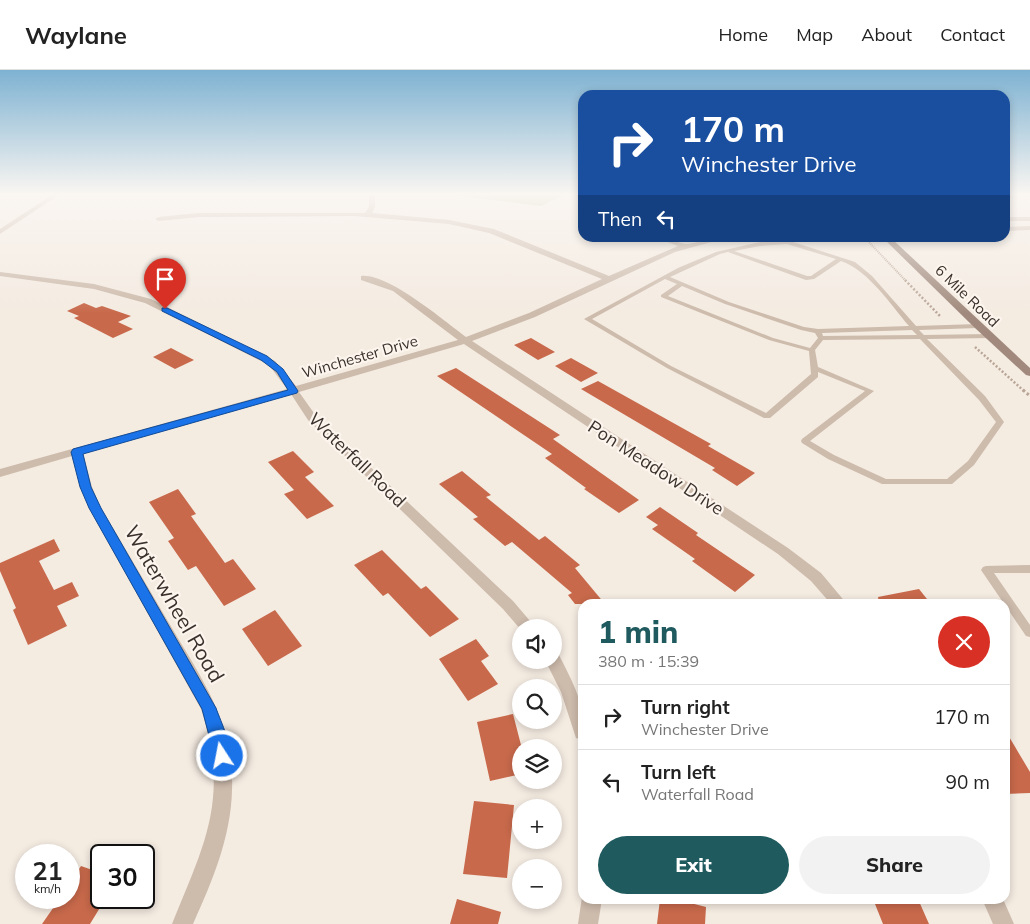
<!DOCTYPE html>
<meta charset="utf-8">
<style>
:root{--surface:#fff;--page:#f2f2f2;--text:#222;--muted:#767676;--line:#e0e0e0;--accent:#1f5a5e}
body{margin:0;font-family:Mulish,sans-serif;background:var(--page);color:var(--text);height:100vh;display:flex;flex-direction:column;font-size:19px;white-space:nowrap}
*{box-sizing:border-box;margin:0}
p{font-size:16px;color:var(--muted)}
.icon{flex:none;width:28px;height:28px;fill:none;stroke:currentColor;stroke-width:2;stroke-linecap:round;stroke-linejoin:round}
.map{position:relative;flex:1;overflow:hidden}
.details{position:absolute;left:578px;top:529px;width:432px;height:305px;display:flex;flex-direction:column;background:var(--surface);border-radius:15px;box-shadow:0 2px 8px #0003}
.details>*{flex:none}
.top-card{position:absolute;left:578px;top:20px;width:432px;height:152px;border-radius:15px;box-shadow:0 2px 8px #0003;background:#1a4fa0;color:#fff;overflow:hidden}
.controls{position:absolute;left:512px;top:549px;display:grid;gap:10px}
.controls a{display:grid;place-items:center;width:50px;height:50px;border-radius:50%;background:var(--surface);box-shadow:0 2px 8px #0003;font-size:25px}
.speed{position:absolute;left:15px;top:774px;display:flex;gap:10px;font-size:25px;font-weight:700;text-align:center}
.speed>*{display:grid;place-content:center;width:65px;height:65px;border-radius:50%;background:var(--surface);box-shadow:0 2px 8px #0003;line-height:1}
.speed small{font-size:12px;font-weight:400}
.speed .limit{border:2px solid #111;border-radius:8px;background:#fff;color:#111}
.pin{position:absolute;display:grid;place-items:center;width:42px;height:42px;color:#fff;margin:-51px -21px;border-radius:50% 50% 50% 0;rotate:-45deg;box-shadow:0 0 5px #0007}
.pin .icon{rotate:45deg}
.me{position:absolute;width:55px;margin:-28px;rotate:349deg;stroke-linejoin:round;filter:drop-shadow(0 0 4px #0008)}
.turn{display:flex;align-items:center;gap:18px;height:105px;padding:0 20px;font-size:22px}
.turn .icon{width:65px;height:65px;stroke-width:2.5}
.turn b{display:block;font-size:35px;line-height:42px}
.then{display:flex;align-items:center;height:48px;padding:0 20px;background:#0003;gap:10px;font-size:19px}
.round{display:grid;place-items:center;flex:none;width:52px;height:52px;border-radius:26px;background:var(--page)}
.headline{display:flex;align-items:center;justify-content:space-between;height:85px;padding:0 20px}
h1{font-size:30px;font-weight:800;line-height:38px;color:var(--accent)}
.primary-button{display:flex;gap:10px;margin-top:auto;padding:10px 20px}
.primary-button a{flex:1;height:58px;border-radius:30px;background:var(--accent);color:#fff;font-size:20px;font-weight:800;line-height:58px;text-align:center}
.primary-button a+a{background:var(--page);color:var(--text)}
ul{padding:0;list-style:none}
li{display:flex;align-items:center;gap:15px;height:65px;padding:0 20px;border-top:1px solid var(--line)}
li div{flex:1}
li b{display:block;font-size:19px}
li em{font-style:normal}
header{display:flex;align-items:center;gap:30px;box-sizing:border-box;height:70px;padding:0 25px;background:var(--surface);border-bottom:1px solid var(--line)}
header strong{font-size:24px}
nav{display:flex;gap:28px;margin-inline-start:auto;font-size:18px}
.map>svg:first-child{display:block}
</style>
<header>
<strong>Waylane</strong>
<nav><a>Home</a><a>Map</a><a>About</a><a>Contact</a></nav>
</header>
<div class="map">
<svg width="1030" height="854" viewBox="0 0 1030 854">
<rect width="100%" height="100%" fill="#f4ebe1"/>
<!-- green -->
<path fill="#b8c4a0" d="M436,123H568L541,136Z"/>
<!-- building -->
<path fill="#c8694b" d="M84,233L96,238L102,236L131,246L118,252L133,259L113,268L74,248L79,246L67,241Z
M531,268L555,282L538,290L514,275Z
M171,278L194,290L175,299L153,287Z
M571,288L598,303L581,312L555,296Z
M456,298L560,365L553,369L639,430L619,443L584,419L586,418L545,388L552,384L437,306Z
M598,311L711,374L708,376L755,403L737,416L712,400L715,398L581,319Z
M293,381L314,402L305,407L334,436L307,449L284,424L294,420L268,392Z
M462,401L491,425L486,427L539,470L545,466L580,495L575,498L605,534H575L568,525L572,523L512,472L505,476L473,449L478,447L439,414Z
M178,419L196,444L191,446L225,493L233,489L256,519L224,536L196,496L188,500L168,471L174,468L149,432Z
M660,437L698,463L696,465L755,505L735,522L692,491L695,489L652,459L658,455L646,447Z
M54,469L60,481L39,491L54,520L72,512L79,526L57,536L67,556L28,575L13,540L16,538L0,501V493Z
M382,480L421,519L426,516L459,549L430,567L388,523L383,526L354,495Z
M919,519L931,534H879L878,527Z
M275,540L302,576L268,596L242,559Z
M476,569L489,586L481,591L498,614L468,631L439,589Z
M513,644L521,675V704L490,711L477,652Z
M1005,660L1030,702V723L1005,724Z
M474,731L514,735L507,808L463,804Z
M81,796L101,803V836L90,854H42L60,828H69V815Z
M457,829L501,842L498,854H450Z
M660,829H675L706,837L705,854H657Z
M873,829H918L929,854H883Z"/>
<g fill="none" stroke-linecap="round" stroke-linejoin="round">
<!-- path-far2 -->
<path stroke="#b9a596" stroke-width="2" stroke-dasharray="1 1" stroke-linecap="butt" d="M865,168L906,211"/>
<!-- path-far1 -->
<path stroke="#b9a596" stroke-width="2.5" stroke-dasharray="2 2" stroke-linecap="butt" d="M905,210L940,246
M975,277L1024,321"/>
<!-- path -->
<path stroke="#b9a596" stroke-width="3" stroke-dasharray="2.5 2.5" stroke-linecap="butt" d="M1023,320L1030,326"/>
<!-- lane -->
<path fill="#cdbbac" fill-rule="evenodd" d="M787,170L855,192L872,206L916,256L978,254L981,256L978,258L919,260L924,265L990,264L993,266L990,268L927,269L985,326L1004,352L974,395L952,414H882L828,389L802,373L801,371L802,369L865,321L818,302V307L770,348H764L667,298L584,249L678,198L716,182L760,172ZM787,174L836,189L811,206H807L734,181L760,176ZM728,182L806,210L814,209L841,191C868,200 891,235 909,256L818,259L804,257L729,232L670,207L720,184ZM665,209L677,214L661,225V227L769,270L809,281L811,304L766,343L671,296L592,249ZM682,216L725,234L801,260L815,263L818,268L810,278L773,268L668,226ZM912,260L917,265L823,266L822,263ZM920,269L979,330L996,352L968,391L947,409H886L834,385L810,371L874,321L818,297L815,280L823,270Z
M1030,495V503H994L1030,555V567L1026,566L981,500L983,497L986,496Z"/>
<!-- street -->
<path fill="#cdbbac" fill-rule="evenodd" d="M55,123H62L0,164V159Z
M369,123H375V137L372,143L449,150L494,159L609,206L678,176L662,170V168C671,168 678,173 686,174C695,174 708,168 719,168V170L675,182L535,247L472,271L788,478L821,503L847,534H831L811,511L778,484L464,274L299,322L316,346L513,531L536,558H521V560L503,539L308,350L291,324L83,383L92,417L101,438C124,476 146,514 169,553C201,608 235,653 232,720C231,767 212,812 193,854H172C205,773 230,728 201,639L89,438L80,417L72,386L0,407V399L287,319L269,295L145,233L94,219L0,206V202L94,214L151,229L275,291L296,316L458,270L393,221L361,210V206C388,203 443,250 466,267L529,243L602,209L489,163L449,154L354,146L198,147L159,151L155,149L159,147L198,143H365L369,137Z
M1005,147H1030V151H1005Z
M1030,156V160L1005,161V157Z
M554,584L559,585C574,615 587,636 582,670L576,668L561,622L545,590H554Z
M582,827L602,829L598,854H578Z
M982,829H1003L1014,854H993Z"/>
<!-- secondary -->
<path fill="#a18a7d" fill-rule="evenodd" d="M883,168H891L1030,298V306L1026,305L975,258Z"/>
</g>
<!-- sky -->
<linearGradient id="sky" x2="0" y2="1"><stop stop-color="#7eb2d2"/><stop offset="0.51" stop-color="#faf6f2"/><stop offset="1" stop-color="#faf6f2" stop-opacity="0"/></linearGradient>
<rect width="1030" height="243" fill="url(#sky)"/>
<!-- route -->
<path fill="#1a73e8" stroke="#114b97" d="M162,238H167L267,286L283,299L298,321L297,323L83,384L91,417L101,438L216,638C221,653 234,676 227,692L222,694L216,692L202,639L89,438L80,417L71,382L73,379L288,320L277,302L261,290L162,241Z"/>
<g text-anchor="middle" stroke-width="4.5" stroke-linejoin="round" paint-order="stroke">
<!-- far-street labels -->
<g font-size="15" fill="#3b302b" stroke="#fbf5ee">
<text transform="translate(967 226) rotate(44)" y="5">6 Mile Road</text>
<text transform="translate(360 287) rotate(-16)" y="5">Winchester Drive</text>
</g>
<!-- street labels -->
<g font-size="18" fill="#3b302b" stroke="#fbf5ee">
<text transform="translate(357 390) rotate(44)" y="6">Waterfall Road</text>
<text transform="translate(656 398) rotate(33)" y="6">Pon Meadow Drive</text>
</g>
<!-- near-street labels -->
<g font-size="21" fill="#3b302b" stroke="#fbf5ee">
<text transform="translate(174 534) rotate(60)" y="7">Waterwheel Road</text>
</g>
</g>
</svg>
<div class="controls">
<a><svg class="icon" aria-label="sound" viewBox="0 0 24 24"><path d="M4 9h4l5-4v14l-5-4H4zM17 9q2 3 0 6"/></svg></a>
<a><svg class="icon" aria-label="search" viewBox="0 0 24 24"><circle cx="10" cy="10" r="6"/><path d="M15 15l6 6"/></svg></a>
<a><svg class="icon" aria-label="layers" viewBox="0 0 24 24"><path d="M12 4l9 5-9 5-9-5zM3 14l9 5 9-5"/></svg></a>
<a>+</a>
<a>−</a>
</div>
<div class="speed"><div>21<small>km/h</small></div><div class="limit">30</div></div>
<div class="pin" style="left:165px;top:239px;background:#d93025"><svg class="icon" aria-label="arrive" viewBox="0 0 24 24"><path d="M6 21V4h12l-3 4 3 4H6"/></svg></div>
<svg class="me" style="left:222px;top:686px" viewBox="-20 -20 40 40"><circle r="17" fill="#1a73e8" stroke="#fff" stroke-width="3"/><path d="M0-11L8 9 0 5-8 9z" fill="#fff"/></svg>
<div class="top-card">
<div class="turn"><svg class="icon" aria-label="right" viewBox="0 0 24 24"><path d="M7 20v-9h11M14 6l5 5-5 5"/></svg><div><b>170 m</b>Winchester Drive</div></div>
<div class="then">Then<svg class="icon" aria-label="left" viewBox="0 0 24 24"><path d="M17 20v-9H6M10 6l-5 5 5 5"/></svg></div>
</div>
<section class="details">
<div class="headline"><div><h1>1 min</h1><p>380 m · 15:39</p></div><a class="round" style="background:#d93025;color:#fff"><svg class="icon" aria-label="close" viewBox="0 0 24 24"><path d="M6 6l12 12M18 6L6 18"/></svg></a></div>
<ul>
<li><svg class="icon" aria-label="right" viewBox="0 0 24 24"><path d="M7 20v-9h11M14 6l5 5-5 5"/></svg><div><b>Turn right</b><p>Winchester Drive</p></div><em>170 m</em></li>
<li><svg class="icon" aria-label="left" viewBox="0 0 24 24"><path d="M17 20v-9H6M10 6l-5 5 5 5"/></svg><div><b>Turn left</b><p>Waterfall Road</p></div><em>90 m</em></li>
</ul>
<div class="primary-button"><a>Exit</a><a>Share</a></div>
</section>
</div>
